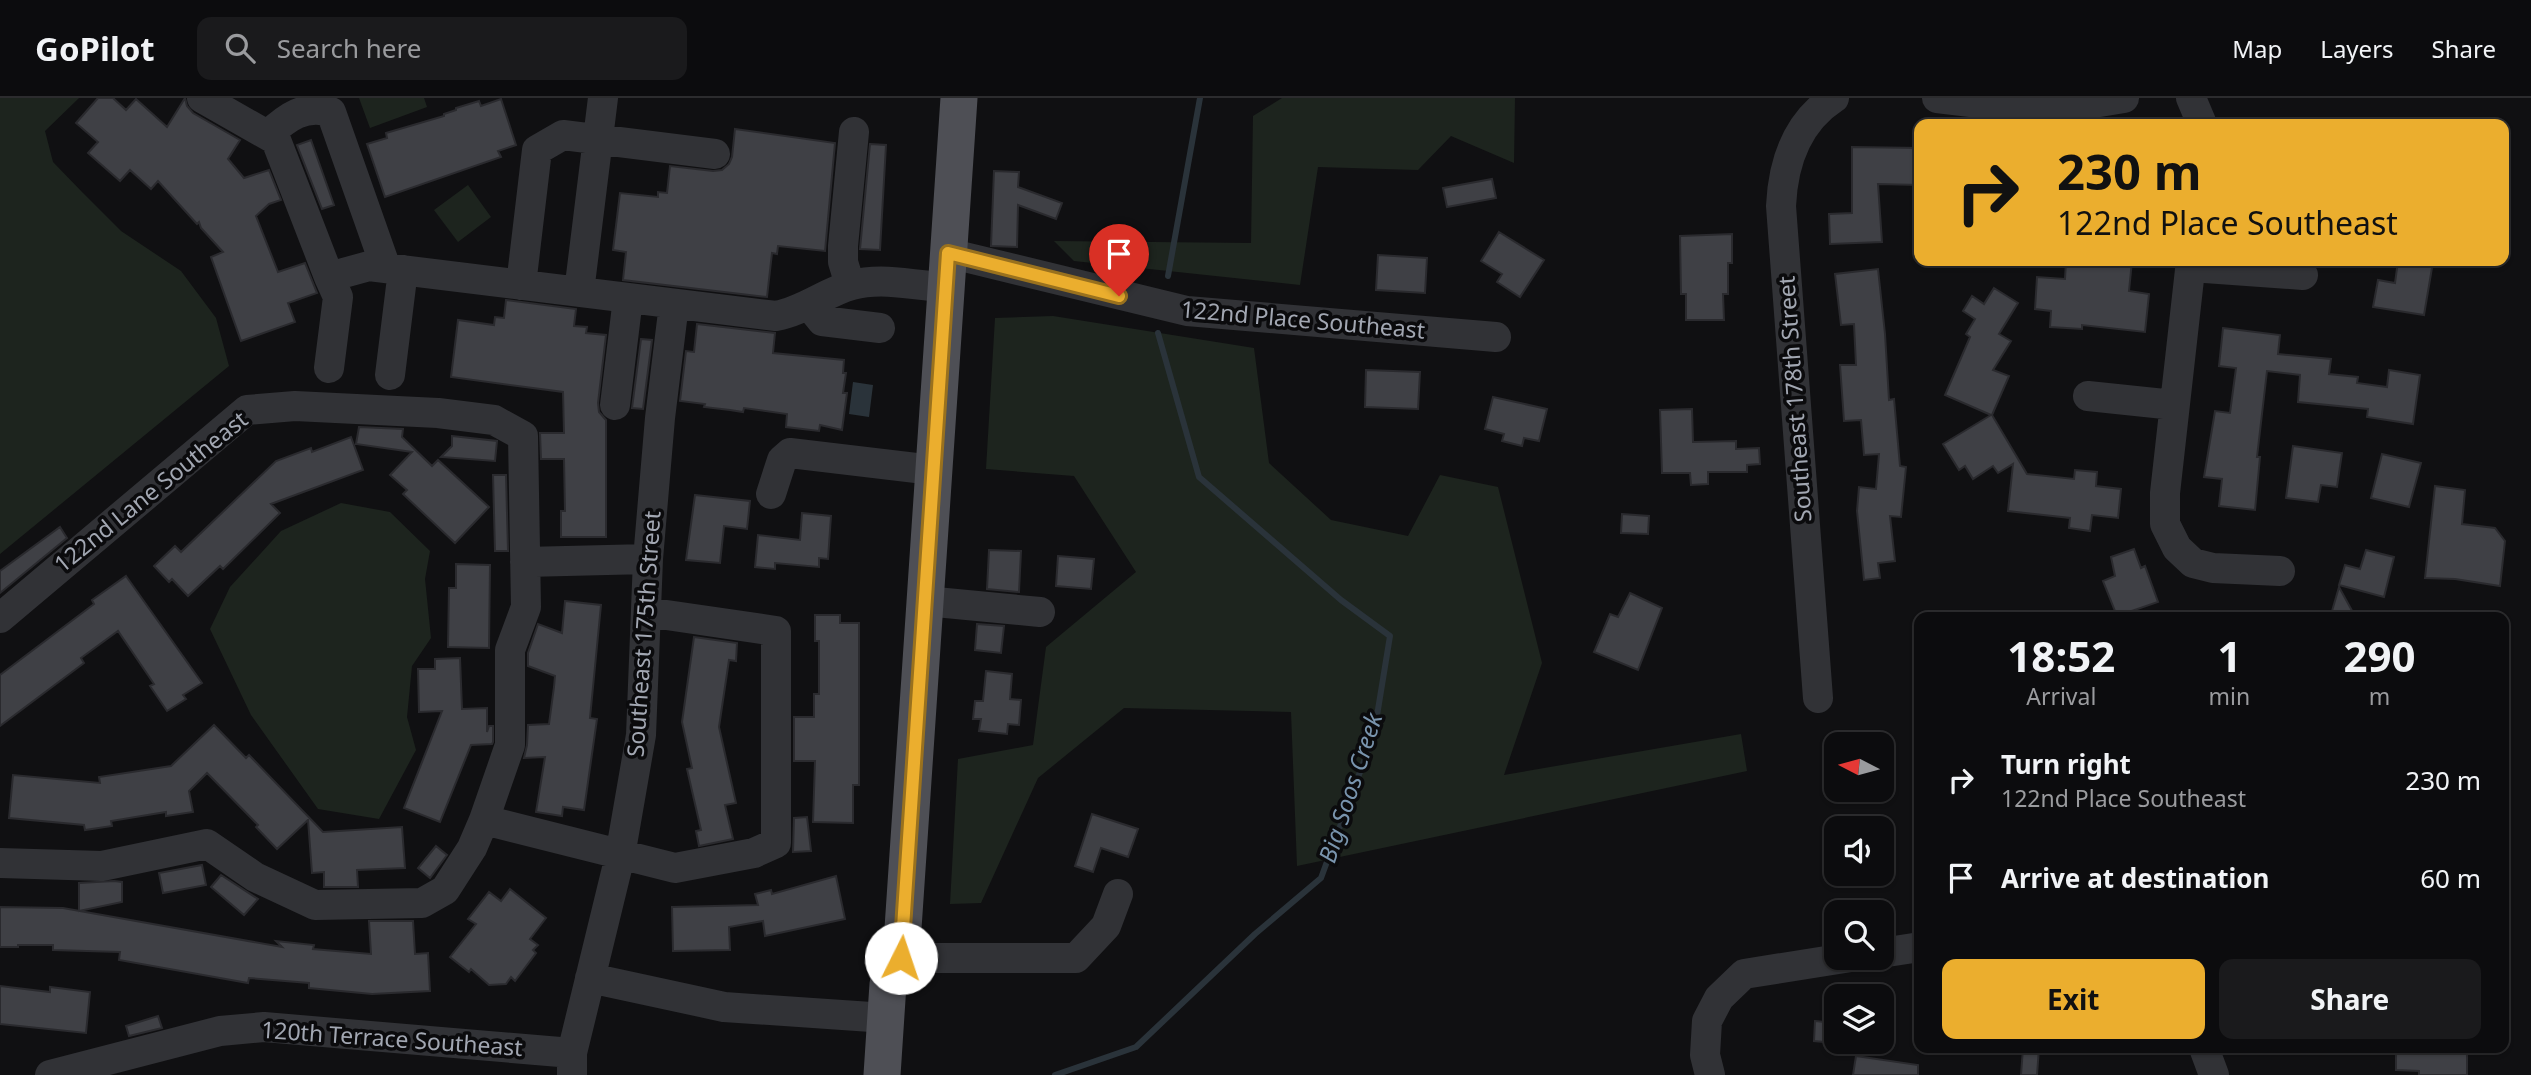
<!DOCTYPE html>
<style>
:root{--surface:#0c0c0e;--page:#1a1a1c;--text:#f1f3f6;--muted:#9a9b9e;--line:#2c2c2e;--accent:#ebae2e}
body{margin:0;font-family:"Noto Sans",sans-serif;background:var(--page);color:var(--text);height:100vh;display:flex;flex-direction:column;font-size:26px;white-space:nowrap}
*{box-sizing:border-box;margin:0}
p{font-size:23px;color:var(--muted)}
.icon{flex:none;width:38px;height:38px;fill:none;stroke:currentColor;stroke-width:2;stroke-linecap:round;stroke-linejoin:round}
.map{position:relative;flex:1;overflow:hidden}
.side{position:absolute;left:1914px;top:514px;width:595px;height:441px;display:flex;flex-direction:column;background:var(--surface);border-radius:14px;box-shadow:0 2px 5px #0004,0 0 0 2px var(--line)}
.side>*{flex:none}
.top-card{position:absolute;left:1914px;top:21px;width:595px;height:147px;border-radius:14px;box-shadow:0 2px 5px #0004,0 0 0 2px var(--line);background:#ebae2e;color:#111;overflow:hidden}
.needle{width:46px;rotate:276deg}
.fabs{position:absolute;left:1824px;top:634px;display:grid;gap:14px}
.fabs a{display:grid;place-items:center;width:70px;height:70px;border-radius:14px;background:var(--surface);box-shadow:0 2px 5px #0004,0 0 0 2px var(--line);font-size:35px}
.pin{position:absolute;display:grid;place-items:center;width:60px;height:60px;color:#fff;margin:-72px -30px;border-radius:50% 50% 50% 0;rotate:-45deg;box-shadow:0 0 7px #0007}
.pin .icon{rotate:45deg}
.me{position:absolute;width:77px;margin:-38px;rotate:4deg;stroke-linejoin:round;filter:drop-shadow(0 0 5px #0008)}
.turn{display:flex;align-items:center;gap:24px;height:147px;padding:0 28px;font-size:32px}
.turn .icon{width:91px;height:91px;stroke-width:2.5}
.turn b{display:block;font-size:49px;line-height:60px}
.eta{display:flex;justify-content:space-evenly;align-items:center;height:119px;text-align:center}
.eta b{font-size:42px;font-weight:700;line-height:49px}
.button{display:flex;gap:14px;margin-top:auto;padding:14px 28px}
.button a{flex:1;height:80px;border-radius:14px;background:var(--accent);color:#111;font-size:28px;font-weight:700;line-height:80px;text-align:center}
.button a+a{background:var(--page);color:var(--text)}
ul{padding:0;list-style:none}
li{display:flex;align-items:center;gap:21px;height:98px;padding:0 28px}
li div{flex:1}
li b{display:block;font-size:26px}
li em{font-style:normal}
header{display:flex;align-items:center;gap:42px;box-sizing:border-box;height:98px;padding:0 35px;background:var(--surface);border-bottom:2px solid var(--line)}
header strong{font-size:33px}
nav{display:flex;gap:38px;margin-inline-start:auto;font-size:24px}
.search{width:490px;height:63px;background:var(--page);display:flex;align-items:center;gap:18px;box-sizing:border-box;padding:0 24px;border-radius:14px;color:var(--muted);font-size:26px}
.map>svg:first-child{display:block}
</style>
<header>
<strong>GoPilot</strong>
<div class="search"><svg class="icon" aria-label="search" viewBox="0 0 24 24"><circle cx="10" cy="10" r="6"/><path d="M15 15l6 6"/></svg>Search here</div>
<nav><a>Map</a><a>Layers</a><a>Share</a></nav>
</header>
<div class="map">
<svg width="2531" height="977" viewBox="0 0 2531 977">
<rect width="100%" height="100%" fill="#101012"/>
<!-- green -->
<path fill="#1d241e" d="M0,0H79L45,33L53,64L83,95L121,133L181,173L216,220L229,268L0,456Z
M359,0H424L427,9L370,30Z
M1282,0H1515L1514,65L1451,38L1418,72L1318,69L1300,187L1074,163L1054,143L1251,145L1253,18Z
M468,87L491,119L458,144L434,112Z
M1053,218L1254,250L1269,365L1331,422L1408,438L1440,377L1498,389L1542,565L1504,677L1741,636L1747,673L1297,768L1291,614L1124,610L1038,680L981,805L950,806L958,661L1033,647L1046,549L1136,474L1074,378L986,371L995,220Z
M341,405L390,414L430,453L425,481L431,540L412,568L407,619L416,652L379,721L318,711L251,617L210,531L230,489L281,433Z"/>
<!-- water -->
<path fill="#2a333a" d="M853,284L873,287L869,319L849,316Z"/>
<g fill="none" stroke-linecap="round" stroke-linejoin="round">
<!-- stream -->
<path stroke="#2a333a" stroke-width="6" d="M1168,178L1200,0
M1055,977L1136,949L1255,836L1321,780L1374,636L1390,538L1341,502L1199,379L1158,235"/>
</g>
<!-- building -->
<path fill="#3f4045" stroke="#2a2a2e" stroke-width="2" d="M98,0H113L126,12L136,1L167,29L185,0L187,8L193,15L240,42L228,61L244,80L269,72L281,102L269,106L256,118L278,174L305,165L317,195L288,205L295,224L241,243L211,159L223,154L201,130L199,124L197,126L158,83L151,91L130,72L120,83L88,55L98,44L76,25Z
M501,1L516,47L498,53L501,59L385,99L367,46L387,40L386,35L444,18V16L456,12V10L479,3L481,8Z
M735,31L835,45L825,153L778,148L777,156L772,155L767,199L623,182L626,154L613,152L620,95L658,99V94L667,95L670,68L713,73L722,72L729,66L732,59Z
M311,42L334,107L322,111L297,47Z
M870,46L886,47L880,152L860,151Z
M1852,49L1920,50V87L1878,86L1882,144L1830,146L1829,116L1852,115Z
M994,73L1019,74L1018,89L1062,105L1056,121L1018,107L1017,149L991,148Z
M1492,81L1496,100L1447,109L1443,90Z
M1499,134L1544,162L1520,199L1497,184L1502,176L1481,163Z
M1732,136V165H1728V196H1723L1724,222H1686V196H1681L1680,138Z
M1378,157L1427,160L1425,195L1376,192Z
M2066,163H2132L2129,193L2149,196L2145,234L2082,227V231L2050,229L2051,213L2035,211L2037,179L2065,181Z
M2398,163L2433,164L2424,217L2373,209L2378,182L2395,185Z
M1878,171L1885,236L1889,302L1894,301L1900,368L1906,369L1901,419L1890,418L1895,463L1878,465L1880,480L1864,482L1857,413L1859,389L1876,391L1879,356L1864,357L1861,322L1844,323L1840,267H1856L1854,226L1841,227L1835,176Z
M1994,190L2018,205L1999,236L2011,243L1993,272L2009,278L1992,317L2027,376L2074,381L2075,372L2097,374L2096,388L2121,391L2118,420L2092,417L2090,433L2069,430L2070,420L2008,413L2013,366L1998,375L1993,368L1973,381L1965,368L1959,372L1943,346L1991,317L1945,297L1970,239L1966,236L1975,221L1963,213L1972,198L1984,206Z
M506,202L576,211L574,228L587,229L586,235L606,237L598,305L599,314L606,322V439H561V413H565L564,361H541L540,335H564L563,294L451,279L458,222L494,227L495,219L504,220Z
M697,226L775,235L773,255L844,262L843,275H846L843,295H847L842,332L820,327L819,333L786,329L787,316L744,310L743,314L730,312L704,309L705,306L680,303L686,253L694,254Z
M2223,230L2280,237L2278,256L2331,261L2329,276L2358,279L2357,285L2387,289L2389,272L2420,277L2413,326L2367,319L2368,311L2298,304L2300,277L2267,273L2257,359H2260L2255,412L2219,408L2222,381L2204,379L2215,313L2230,315L2236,270L2219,268Z
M641,241L652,242L643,311L632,310Z
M1366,272L1420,274L1418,311L1365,309Z
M1493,299L1547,311L1539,343L1524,340L1522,348L1502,343L1504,336L1485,331Z
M1692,311L1693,344L1736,343V351L1759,350L1760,366L1747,367V374H1708V386L1691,387L1690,375H1662L1660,312Z
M359,329L403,331L402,339L432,368L438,362L489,409L455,445L403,396L407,392L390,377L412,354L356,346Z
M452,338L497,343L495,363L441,359L452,348Z
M351,339L363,372L271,406L280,415L223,471L220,468L188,498L172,481L169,484L154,468L175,448L181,454L276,363L311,350L312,354Z
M2293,348L2342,355L2337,389L2321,387L2318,404L2286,400Z
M2382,356L2421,365L2409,409L2371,400Z
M493,377H506L508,453H495Z
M2435,388L2465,392L2462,426L2495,430L2505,443L2500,488L2455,481L2425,480Z
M695,397L750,403L747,431L724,428L720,465L686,462Z
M802,415L831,418L828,461L819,460V469L775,465V471L755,469L758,437L800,442Z
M1622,416L1649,418L1648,436L1621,435Z
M60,429L67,440L0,495V473Z
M2134,451L2141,470L2145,468L2158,504L2117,518L2103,483L2115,478L2111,459Z
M989,452L1021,453L1019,494L987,491Z
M2366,452L2394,459L2384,499L2339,487L2345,467L2360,471Z
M1058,458L1094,461L1091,491L1056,488Z
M456,466L490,467L489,550L448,549L449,490H456Z
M126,478L202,585L183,597L186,601L167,613L150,588L154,586L118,533L81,560L84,565L0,628V577L94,506L92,502Z
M2339,489L2356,520H2330Z
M1630,495L1662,510L1638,572L1594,554L1610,516L1618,519Z
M565,503L601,507L590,620L597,621L584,712L563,709L562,718L536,714L545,659L524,660L527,647L528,627L549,626L554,589L555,578L528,568V555L538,526L562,535Z
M815,517H840V525H859V687H853V725L813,724L815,663H794V619H814V596H819V543H815Z
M977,526L1004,528L1001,555L975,552Z
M694,539L737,545L736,563L729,562L719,629L736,705L725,707L733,741L699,748L696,733L701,732L687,671L692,670L682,624Z
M460,560L462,611L487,610V634L489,628H493V644L492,646L471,647L440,724L404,710L442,613L419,614L418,571H435V561Z
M986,573L1012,576L1010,601L1021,602L1019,627L1008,626L1007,636L979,633L981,621H973L975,603H983Z
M214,627L246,660L249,657L323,734L402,729L405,770L357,772L358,789H324V774L312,775L308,722L277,751L256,729L258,727L207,675L189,693L193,714L166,718V714L111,723L112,728L85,732L84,727L9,720L13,677L100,685L99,679L171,668Z
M1092,716L1138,731L1128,759L1101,750L1093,774L1075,768Z
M807,719L811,753L793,754L794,720Z
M436,748L447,757L430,780L418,770Z
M202,767L206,787L163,795L159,775Z
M221,777L258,801L244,817L211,789Z
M836,778L845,821L765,838L763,823L729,829L730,852L673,853L672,809L758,807L755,796L771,792L772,796Z
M114,783L122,784V804L79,813V785Z
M510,791L546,820L530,841L538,847L533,852L536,855L515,883L511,879L506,886L489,887L471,871L469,874L450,859L476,826L468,821L489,794L501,803Z
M0,809L63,810L282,849L276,843L314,847L313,851L371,856L369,823H413L415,856L428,855L430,893L372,896L309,890V885L249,880L248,885L119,862L120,854L53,852V847H18V849H0Z
M0,888L50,894V889L90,894L86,935L0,926Z
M158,918L162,930L129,938L126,928Z
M1815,923L1835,925L1834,945L1814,943Z
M2023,950H2039L2037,977H2021Z
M2396,950H2447V954H2467V977H2419V973L2396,972Z
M1856,958L1918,967V977H1853Z"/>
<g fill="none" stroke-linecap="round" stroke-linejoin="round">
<!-- minor -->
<path stroke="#313236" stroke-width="30" d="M202,0L276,42L329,179L369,168L776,218C804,213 826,194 852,187C881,179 916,187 946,190
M1937,0L2045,13L2124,0
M2191,0L2202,26
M268,37C287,19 305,6 331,14L386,170
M948,155L1187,213L1496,239
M2191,163L2165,395V426L2177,450L2193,465L2213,470L2280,473
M2191,169L2303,177
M521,187L537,52L563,37L715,56
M850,187L843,164V148L854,34
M579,194L603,0
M809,207L822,223L880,230
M329,270L338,199L329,179
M390,277L403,172
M2088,298L2174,307
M615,307L628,200
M771,396L782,362L790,355L933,372
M525,464L648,461
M925,503L1040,514
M0,520L247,312L295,308L438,315L494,322L523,338L526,509L510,552V647L484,722
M1818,600L1781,108C1783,65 1797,24 1834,0
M0,765L102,768L207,746L255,779L315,807L422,805L445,792L472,750L484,722L675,770L754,755L776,745V533L646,514
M1881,855L1920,849
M901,860H1076L1106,828L1118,796
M590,880L724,909L886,920
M2204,950L2214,977
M50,977L220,933L264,929L572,955
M572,977V955L620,758L641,637L648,461L660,320L674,206
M1710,977L1705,957L1707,923L1719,900L1744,876L1851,859"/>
<!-- major -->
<path stroke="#4e4f55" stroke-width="37" d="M882,977L888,886L901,860L959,0"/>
</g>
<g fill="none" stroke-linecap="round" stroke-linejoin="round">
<defs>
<path id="route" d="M901,860L948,155L1119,198"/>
</defs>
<!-- route casing -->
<use href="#route" stroke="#99711e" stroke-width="18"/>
<!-- route -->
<use href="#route" stroke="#ebae2e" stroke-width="12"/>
</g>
<g text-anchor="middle" stroke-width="7" stroke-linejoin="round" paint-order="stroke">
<!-- street labels -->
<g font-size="23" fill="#a2a7b2" stroke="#0b0b0d">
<text transform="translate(1303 222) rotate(5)" y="8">122nd Place Southeast</text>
<text transform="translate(1795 301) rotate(-94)" y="8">Southeast 178th Street</text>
<text transform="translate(151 394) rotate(-39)" y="8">122nd Lane Southeast</text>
<text transform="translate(644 536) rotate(-86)" y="8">Southeast 175th Street</text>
<text transform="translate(392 941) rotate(4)" y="8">120th Terrace Southeast</text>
</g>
<!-- water labels -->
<g font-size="24" font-style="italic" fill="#7994ad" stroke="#0b0b0d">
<text transform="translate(1351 690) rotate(-72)" y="8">Big Soos Creek</text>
</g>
</g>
</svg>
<div class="fabs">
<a><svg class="needle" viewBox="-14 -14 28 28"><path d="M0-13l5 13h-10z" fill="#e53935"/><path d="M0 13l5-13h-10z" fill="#9a9b9e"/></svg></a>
<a><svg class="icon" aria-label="sound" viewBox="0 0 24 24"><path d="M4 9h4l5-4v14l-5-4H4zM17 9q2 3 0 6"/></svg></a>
<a><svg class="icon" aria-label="search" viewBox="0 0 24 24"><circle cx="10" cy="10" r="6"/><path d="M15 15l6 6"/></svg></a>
<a><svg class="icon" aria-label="layers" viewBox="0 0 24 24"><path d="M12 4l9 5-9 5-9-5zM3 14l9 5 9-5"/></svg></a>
</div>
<div class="pin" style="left:1119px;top:198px;background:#d93025"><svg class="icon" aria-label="arrive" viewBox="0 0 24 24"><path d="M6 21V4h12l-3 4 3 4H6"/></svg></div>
<svg class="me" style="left:901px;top:860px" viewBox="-20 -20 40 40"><circle r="19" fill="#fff"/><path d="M0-13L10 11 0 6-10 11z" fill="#ebae2e"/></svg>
<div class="top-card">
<div class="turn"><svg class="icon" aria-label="right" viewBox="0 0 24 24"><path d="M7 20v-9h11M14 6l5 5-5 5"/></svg><div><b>230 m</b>122nd Place Southeast</div></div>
</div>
<section class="side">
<div class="eta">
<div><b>18:52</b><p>Arrival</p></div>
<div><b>1</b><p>min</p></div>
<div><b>290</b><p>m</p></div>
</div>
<ul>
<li><svg class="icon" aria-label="right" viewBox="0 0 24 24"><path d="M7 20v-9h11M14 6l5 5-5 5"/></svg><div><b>Turn right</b><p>122nd Place Southeast</p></div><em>230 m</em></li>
<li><svg class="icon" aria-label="arrive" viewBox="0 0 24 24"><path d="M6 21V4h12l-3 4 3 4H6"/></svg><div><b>Arrive at destination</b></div><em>60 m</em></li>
</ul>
<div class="button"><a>Exit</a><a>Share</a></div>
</section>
</div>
